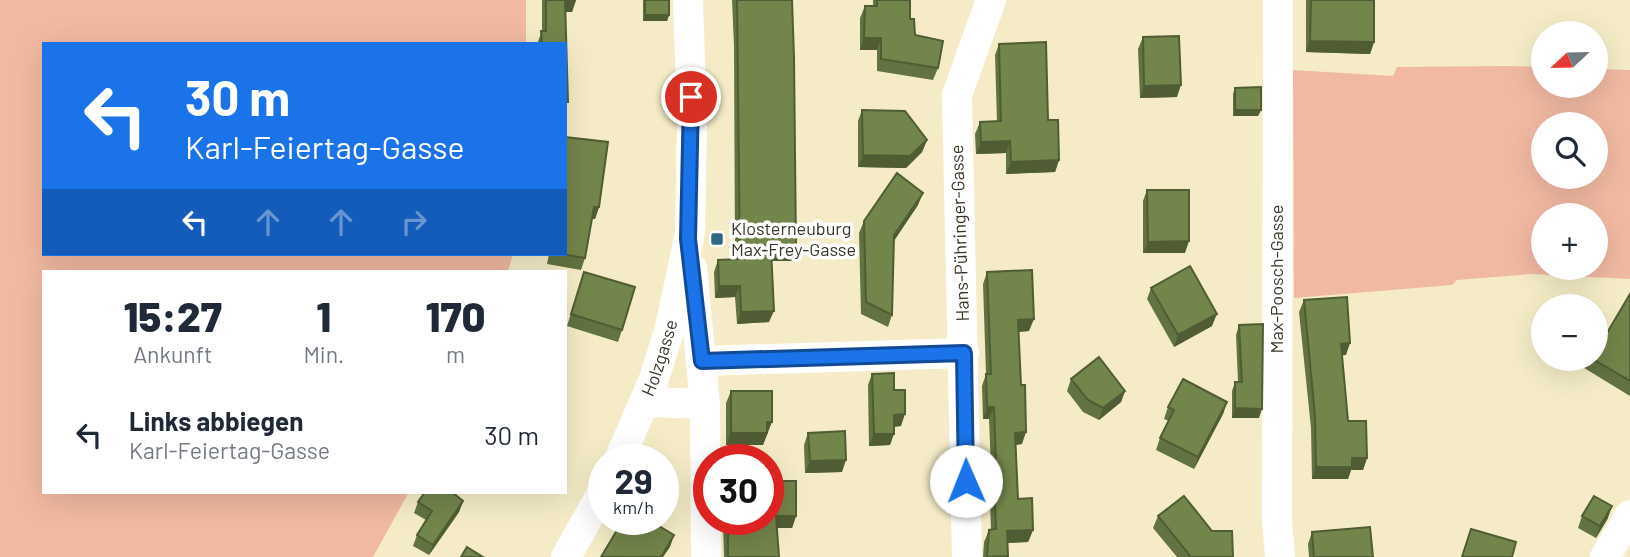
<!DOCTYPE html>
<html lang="de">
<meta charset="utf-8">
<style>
:root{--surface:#fff;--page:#f6f6f7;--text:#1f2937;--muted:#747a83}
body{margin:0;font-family:Barlow,sans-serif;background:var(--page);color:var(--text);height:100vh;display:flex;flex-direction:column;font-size:26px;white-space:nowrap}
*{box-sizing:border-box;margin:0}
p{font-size:23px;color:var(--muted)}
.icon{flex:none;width:38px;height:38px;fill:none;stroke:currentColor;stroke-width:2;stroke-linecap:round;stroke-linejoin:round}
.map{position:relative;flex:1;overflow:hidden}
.sheet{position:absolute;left:42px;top:270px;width:525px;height:224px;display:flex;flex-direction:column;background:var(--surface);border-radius:0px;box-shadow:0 7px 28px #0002}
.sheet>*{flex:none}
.top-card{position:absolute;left:42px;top:42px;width:525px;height:214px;border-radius:0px;box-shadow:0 7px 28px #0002;background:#1a73e8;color:#fff;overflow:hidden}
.needle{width:46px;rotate:248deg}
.tools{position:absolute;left:1531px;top:21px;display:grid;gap:14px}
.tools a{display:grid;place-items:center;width:77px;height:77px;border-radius:50%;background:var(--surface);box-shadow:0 7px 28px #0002;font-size:35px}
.speed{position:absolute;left:588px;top:444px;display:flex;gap:14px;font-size:35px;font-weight:700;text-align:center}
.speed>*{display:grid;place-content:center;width:91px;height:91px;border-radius:50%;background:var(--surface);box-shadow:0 7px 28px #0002;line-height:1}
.speed small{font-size:18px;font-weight:400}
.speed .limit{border:10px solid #d22;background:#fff;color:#111}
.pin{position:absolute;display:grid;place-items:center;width:60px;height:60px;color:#fff;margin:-30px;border:4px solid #fff;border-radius:50%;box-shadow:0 2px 7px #0007}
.me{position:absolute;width:77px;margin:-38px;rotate:359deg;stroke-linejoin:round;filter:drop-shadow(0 0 5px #0008)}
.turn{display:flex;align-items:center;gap:24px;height:147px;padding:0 28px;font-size:32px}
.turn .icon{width:91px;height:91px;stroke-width:2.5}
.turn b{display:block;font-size:49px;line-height:60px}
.lanes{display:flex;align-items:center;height:66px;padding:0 28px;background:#0003;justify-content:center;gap:35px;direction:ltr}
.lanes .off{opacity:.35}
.eta{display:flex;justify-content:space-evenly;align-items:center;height:119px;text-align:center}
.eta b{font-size:42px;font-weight:800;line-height:49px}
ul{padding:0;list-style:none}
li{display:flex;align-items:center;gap:21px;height:91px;padding:0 28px}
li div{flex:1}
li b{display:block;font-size:26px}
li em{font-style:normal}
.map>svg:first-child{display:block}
</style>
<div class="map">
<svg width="1630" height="557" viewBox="0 0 1630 557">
<rect width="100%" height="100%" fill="#f5ecc7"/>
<!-- green -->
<path fill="#f1b9a2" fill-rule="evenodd" d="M0,0H526V44H44V254H513L508,271H44V492H409L373,557H0Z
M1506,66L1543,67L1544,86H1596V69L1630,70V279L1531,274L1457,280L1452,285L1294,298L1293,70L1393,76L1397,67ZM1544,124H1596V177H1544ZM1544,215H1596V268H1544Z"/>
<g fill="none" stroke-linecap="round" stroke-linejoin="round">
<!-- minor -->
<g stroke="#fff" stroke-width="30">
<path d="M1278,0L1277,520L1280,557"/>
<path d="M692,268L705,404L706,557"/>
<path d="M702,361L964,353"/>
<path d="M646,402L705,404"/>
<path id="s1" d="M619,460L654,379L670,328L690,233L692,122L688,0"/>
<path d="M566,557L604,489"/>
<path d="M967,557L957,95L991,0"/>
<path d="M1605,557L1630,515"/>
</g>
</g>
<!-- wall -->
<path fill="#627240" d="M542,0H576L572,12H565V44H537L542,31Z
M643,0H669V15L667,21H643Z
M732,0H792L796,249L791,261H772L769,322L737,324L735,297L715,298L714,272L718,260L735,259L734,46Z
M873,0H910V19L915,35L938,68L933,80L877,71V50H860V18L865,6H873Z
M1306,0H1374V42L1370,54L1306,52Z
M1143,37L1177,97L1140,98L1138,49Z
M999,44L1048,120L1059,160L1055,172L1006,174V153L976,154L975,134L980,122H997L995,55Z
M1235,88L1261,110L1258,116H1233V94Z
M862,110L927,140L922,152L906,168L858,167V121Z
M1147,190L1185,253H1143V201Z
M918,205L894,240L892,315L888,327L861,314L859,233L864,221Z
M599,207L595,219H592L585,258L581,270L547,264L549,254H565Z
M584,272L622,330L618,342L567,326Z
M987,272L1029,331L1019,332L1022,444L1016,445L1018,499L1033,530L1028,542L1007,543V557H983L984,542L989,530H991L989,476L991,469L989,419H983L982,386L986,374L983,284Z
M1151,288L1212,326L1174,347L1147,299Z
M1630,294V396L1576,363L1578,359H1596L1607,333Z
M1304,300L1346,355H1342L1348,421L1367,458L1363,470H1351L1348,479H1312L1311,428L1299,312Z
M1239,325L1259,418H1232V391L1235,382H1238L1236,335Z
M872,374L894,390L901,426L894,427L890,445L869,446L868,385Z
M1071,379L1125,391L1121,402L1099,420L1083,412L1067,391Z
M731,391L768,434H767L763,445H726V403Z
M1227,402L1223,414L1194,469L1156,450L1160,438L1169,421L1164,419L1168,407Z
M808,433L842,472L805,473L804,445Z
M463,501L459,512L429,555L413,546L417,535L426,520L414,513L418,502Z
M796,516L792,528H777L779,557H724L723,524L725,520H768Z
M1158,516L1233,557H1177L1153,528Z
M1582,516L1608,518L1596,538L1578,528Z
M1312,532L1373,557H1309L1308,544Z"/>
<!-- shaded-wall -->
<path fill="#505d34" d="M565,0H576L572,12H561Z
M645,15H669L667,21H643Z
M864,38H881L877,50H860Z
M1310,41L1374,42L1370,54L1306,52Z
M1181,85L1177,97L1140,98L1144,86Z
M1235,110H1261L1258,116H1233Z
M927,140L922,152L906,168L858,167L863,155Z
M1010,141L1006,153L976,154L981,142Z
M1059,160L1055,172L1006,174L1011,162Z
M923,193L918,205L890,247L894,235Z
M594,207H599L595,219H589Z
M1189,241L1185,253H1143L1148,242Z
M771,249H796L791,261H767Z
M719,286H740L735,297L715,298Z
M774,311L769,322L737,324L741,312Z
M1217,314L1212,326L1174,347L1178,335Z
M1034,319L1029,331L1014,332L1018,320Z
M1350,343L1346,355L1337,356L1341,344Z
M1125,391L1121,402L1099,420L1103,408Z
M1227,402L1223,414L1194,469L1198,457Z
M987,407H994L989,419H983Z
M1235,408L1262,409L1259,418H1232Z
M905,414L901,426L890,427L894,415Z
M767,422H772L763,445H726L731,433Z
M1026,432L1022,444L1011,445L1015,433Z
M874,434H894L890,445L869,446Z
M1352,458H1367L1363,470H1351L1348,479H1312L1316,467Z
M846,460L842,472L805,473L810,461Z
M463,501L459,512L429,555L433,545Z
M1612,506L1608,518L1596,538L1600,526Z
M776,516H796L792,528H772Z
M1033,530L1028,542L1003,543L1007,531Z
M674,535L670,547L663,557H661Z"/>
<!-- building -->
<path fill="#72854a" stroke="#505d34" stroke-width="2" d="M546,0H576H565L568,102H565V44H542L541,31H546Z
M645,0H669V15H645Z
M737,0H792L794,57L796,249H771L774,311L741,312L740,286H719L718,260L740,259Z
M877,0H910V19H914L915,35L943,41L938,68L881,59V38H864L865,6H877Z
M1311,0H1374V42L1310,41Z
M1179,36L1181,85L1144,86L1143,37Z
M1046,42L1048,120H1058L1059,160L1011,162L1010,141L981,142L980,122L1001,121L999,44Z
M1261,87V110H1235V88Z
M862,110L905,111L927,140L910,156L863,155Z
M565,137L608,142L599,207H594L585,258L561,254H565Z
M897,173L923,193L894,235L892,315L866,302L864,221Z
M1147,190H1189V241L1148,242Z
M1190,266L1217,314L1178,335L1151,288Z
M1032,270L1034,319L1018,320L1021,385H1025L1026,432L1015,433L1018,499L1032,498L1033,530L1007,531L1008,556L987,557L989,530L996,529L993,464H996L994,407H987L986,374H991L987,272Z
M584,272L635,287L622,330L571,314Z
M1630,294V381L1593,359H1596V327L1607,333Z
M1347,297L1350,343L1341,344L1348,421H1366L1367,458H1352V467H1316L1315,416L1304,300Z
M1263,324L1262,409L1235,408V382H1242L1239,325Z
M1099,357L1125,391L1103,408L1088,400L1071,379Z
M894,373V390H905V414L894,415V434H874L872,374Z
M1183,379L1227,402L1198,457L1160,438L1174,410L1168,407Z
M731,391H772V422H767V433H731Z
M845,431L846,460L810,461L808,433Z
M768,481H796V516H776L779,557H728V520H768Z
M425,492H452L463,501L433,545L417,535L432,511L418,502Z
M1184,496L1212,531H1232L1233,557H1191L1158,516Z
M1594,496L1612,506L1600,526L1582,516Z
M623,520H649L674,535L661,557H601Z
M1370,527L1373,557H1314L1312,532Z
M1471,529L1516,542L1512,557H1462Z
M467,547L483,557H461Z"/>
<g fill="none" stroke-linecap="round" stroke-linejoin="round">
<defs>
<path id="route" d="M691,97L688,239L702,361L964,353L966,481"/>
</defs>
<!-- route casing -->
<use href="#route" stroke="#114b97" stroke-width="18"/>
<!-- route -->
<use href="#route" stroke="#1a73e8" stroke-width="12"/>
</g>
<!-- markers -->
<rect fill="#306882" stroke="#fff" stroke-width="2.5" x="710" y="232" width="14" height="14" rx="3.5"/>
<g text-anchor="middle" stroke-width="7" stroke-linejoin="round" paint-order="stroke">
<!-- poi labels -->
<g font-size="18" fill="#393627" stroke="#fff" text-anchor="start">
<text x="731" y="235">Klosterneuburg<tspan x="731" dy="21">Max-Frey-Gasse</tspan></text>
</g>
<!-- street labels -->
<g font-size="18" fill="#393627" stroke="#fff">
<text transform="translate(960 233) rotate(-92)" y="6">Hans-Pühringer-Gasse</text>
<text transform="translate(1277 279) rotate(-90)" y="6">Max-Poosch-Gasse</text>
<text dy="6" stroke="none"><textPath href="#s1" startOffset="110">Holzgasse</textPath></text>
</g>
</g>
</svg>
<div class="tools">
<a><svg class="needle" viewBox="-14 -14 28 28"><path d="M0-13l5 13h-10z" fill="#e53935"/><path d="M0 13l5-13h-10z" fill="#747a83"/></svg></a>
<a><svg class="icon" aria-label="search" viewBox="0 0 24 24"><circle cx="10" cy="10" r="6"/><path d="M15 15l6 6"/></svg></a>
<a>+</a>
<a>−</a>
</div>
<div class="speed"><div>29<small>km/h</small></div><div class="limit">30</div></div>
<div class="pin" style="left:691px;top:97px;background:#d93025"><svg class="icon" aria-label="arrive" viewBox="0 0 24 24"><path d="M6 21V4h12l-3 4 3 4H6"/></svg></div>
<svg class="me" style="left:966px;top:481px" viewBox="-20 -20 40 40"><circle r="19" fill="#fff"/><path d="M0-13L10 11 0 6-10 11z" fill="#1a73e8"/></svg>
<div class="top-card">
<div class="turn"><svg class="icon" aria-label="left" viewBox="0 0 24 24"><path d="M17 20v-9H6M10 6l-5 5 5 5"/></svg><div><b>30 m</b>Karl-Feiertag-Gasse</div></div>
<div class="lanes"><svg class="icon" aria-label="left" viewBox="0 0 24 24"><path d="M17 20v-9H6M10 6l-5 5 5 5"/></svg><svg class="icon off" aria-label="ahead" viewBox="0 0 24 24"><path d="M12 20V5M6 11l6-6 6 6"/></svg><svg class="icon off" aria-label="ahead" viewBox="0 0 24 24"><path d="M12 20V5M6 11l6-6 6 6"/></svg><svg class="icon off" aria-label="right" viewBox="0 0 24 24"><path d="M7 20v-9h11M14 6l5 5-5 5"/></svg></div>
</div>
<section class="sheet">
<div class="eta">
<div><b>15:27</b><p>Ankunft</p></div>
<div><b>1</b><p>Min.</p></div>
<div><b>170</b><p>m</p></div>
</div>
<ul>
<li><svg class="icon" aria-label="left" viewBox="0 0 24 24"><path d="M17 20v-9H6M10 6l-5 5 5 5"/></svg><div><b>Links abbiegen</b><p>Karl-Feiertag-Gasse</p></div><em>30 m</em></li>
</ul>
</section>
</div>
